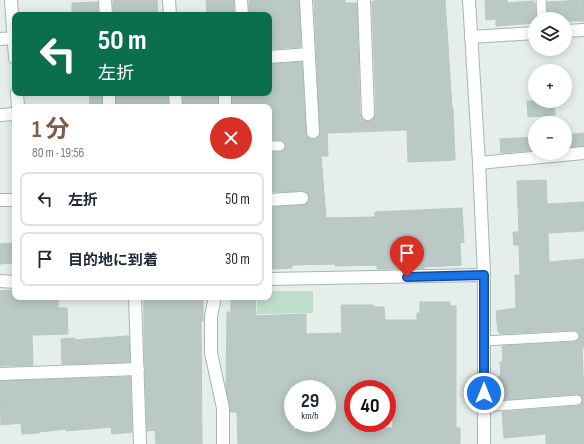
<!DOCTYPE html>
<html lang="ja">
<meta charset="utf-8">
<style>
:root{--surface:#fff;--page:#f2f2f3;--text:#1f2937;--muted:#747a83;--line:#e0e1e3;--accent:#7d5c4a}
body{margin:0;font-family:"Sofia Sans Condensed","Noto Sans JP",sans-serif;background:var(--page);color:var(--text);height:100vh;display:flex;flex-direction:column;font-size:15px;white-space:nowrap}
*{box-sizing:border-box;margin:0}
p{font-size:13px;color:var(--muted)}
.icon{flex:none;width:22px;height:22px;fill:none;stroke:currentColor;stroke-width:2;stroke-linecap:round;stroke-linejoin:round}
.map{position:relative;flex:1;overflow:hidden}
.drawer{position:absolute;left:12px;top:104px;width:260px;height:196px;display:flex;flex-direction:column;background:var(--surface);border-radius:8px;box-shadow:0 2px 10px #0003}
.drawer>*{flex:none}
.top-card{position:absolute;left:12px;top:12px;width:260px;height:84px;border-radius:8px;box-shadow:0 2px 10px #0003;background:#0b6e4f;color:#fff;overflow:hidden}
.buttons{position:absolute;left:528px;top:12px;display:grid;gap:8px}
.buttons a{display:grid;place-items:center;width:44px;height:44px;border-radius:50%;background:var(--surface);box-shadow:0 2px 10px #0003;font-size:20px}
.speed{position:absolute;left:284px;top:380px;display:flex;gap:8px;font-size:20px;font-weight:700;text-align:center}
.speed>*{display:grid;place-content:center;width:52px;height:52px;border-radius:50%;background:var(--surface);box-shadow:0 2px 10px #0003;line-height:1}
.speed small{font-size:10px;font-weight:400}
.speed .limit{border:6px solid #d22;background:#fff;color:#111}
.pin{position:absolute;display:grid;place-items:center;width:34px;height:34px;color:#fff;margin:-41px -17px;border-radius:50% 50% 50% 0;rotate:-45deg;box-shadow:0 0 4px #0007}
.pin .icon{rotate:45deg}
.me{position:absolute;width:44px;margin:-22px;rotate:0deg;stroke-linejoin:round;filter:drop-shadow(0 0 3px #0008)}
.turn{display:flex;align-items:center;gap:14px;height:84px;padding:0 20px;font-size:18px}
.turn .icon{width:52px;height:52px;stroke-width:2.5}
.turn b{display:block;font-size:28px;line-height:34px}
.round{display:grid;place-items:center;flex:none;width:42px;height:42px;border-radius:21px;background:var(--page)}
.overview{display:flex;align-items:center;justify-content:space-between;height:68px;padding:0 20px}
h1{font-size:24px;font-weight:700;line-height:30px;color:var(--accent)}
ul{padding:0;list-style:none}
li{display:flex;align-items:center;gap:12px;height:54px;margin:0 8px 6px;padding:0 12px;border:2px solid var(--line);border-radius:8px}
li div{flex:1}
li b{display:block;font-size:15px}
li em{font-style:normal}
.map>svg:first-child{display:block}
</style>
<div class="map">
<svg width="584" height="444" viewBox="0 0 584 444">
<rect width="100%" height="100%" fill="#e5eeeb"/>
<!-- green -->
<path fill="#bedecc" d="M269,291H313V313L257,314V297H269Z"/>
<!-- building -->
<path fill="#bac9c5" stroke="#b7c7c3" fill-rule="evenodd" d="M113,0H157L158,15H113Z
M206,0H234V15H207Z
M249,0H299L301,47L269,49V15H249Z
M314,0H345V3H357L360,114L362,118L368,121L372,120L376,114L372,2L373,1L395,0H445L452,108H453L455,160L408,162L407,130L327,133L328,156H321L326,218L375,217V212L462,208L464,242L460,243L461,265L424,267V269H377V265L335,266V264L292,265V268L269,269V207L303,205L308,202L309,197L308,194L302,191L269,192V152L283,151L285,149V143L280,140H269V107H232V93H269V64L302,62L306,133L310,139L317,138L319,136L320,132Z
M485,0H507V3L533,1L534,3H535L536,19H535V23L496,26V19L486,20Z
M584,0V21H565V19H548L547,2Z
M98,2V15H72V3Z
M89,93H102V106H90Z
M116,93H168V107H117Z
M183,93H218V107H183Z
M527,101H554L555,115L528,117Z
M584,133V146L565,147V135Z
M535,137V150L501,153L500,139Z
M546,180L547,204L584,202V231L548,233L549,262L584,259V348H582L584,394V444H546V434L504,438L502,412L577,406L581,405L583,400L582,396L577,394L501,400L500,397L498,376H501L500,362L503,361L502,346L574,342L579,338V332L574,330L500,334V332H498L496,311L516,308L515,275H520L519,245H514L513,232H519L517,181Z
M13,243L14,263L0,264V244Z
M15,290V297H58V308H67L68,334L32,335L33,365L0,366V291Z
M144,297H203V321H201L202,444H156L155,430L147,431L144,335Z
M231,297H255L256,316L306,314V334L342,333L341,305H373L374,307H384L385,320H417V313H420V302H450V306H456V428H460V444H238L237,412H230L226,389L227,312H231ZM293,389H327V423H322V429H293ZM353,389H392L393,428H353Z
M127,336H129L130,362L62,364L61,339L75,338V340Z
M130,377L132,432L112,434L111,427L66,431V429L39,432V433L22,434L21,423L1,425L0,381Z"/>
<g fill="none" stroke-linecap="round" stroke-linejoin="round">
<defs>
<path id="service" d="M541,0L542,19
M269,146H280
M484,341L574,336
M484,407L577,400"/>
<path id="minor" d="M11,0L15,58
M105,0L106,15
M169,0L170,15
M241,0L242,15
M306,0L313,132
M364,0L368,114
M565,31L584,30
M471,37L535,33
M0,39L15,38
M269,57L309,54
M17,93L18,107
M109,93V107
M175,93L176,107
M225,93V107
M0,115L15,114
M479,163L584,153
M0,200H15
M269,200L302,198
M269,279L484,275
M0,281L15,282
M135,297L140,444
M215,297L211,316V353L223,408V444
M0,374L138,369"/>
<path id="tertiary" d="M469,0L479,163L484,275V444"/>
</defs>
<!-- service casing -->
<use href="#service" stroke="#a7b6b3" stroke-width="11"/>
<!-- minor casing -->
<use href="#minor" stroke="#a7b6b3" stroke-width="14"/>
<!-- tertiary casing -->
<use href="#tertiary" stroke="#a7b6b3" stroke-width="14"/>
<!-- service -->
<use href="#service" stroke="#fff" stroke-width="9"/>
<!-- minor -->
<use href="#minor" stroke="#fff" stroke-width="12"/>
<!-- tertiary -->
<use href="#tertiary" stroke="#fff" stroke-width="12"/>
</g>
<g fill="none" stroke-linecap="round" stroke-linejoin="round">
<defs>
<path id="route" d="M407,277L484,275V393"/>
</defs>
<!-- route casing -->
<use href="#route" stroke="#114b97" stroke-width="10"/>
<!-- route -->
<use href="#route" stroke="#1a73e8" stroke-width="7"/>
</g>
</svg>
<div class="buttons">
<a><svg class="icon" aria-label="layers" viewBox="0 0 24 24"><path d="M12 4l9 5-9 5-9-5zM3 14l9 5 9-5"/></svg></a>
<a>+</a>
<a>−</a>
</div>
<div class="speed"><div>29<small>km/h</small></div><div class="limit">40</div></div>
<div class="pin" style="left:407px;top:277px;background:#d93025"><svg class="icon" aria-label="arrive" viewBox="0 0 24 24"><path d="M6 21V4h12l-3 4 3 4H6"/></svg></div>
<svg class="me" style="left:484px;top:393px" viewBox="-20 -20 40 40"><circle r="17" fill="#1a73e8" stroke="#fff" stroke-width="3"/><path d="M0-11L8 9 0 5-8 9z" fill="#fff"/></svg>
<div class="top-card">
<div class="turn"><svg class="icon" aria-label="left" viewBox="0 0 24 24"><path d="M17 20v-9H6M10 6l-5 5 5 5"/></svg><div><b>50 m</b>左折</div></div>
</div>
<section class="drawer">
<div class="overview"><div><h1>1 分</h1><p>80 m · 19:56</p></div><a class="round" style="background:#d93025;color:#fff"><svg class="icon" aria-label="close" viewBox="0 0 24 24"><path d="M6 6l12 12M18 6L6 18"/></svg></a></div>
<ul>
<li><svg class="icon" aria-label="left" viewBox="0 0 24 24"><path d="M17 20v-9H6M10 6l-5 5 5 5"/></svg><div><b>左折</b></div><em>50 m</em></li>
<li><svg class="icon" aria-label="arrive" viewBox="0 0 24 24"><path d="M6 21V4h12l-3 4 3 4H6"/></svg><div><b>目的地に到着</b></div><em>30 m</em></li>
</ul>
</section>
</div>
